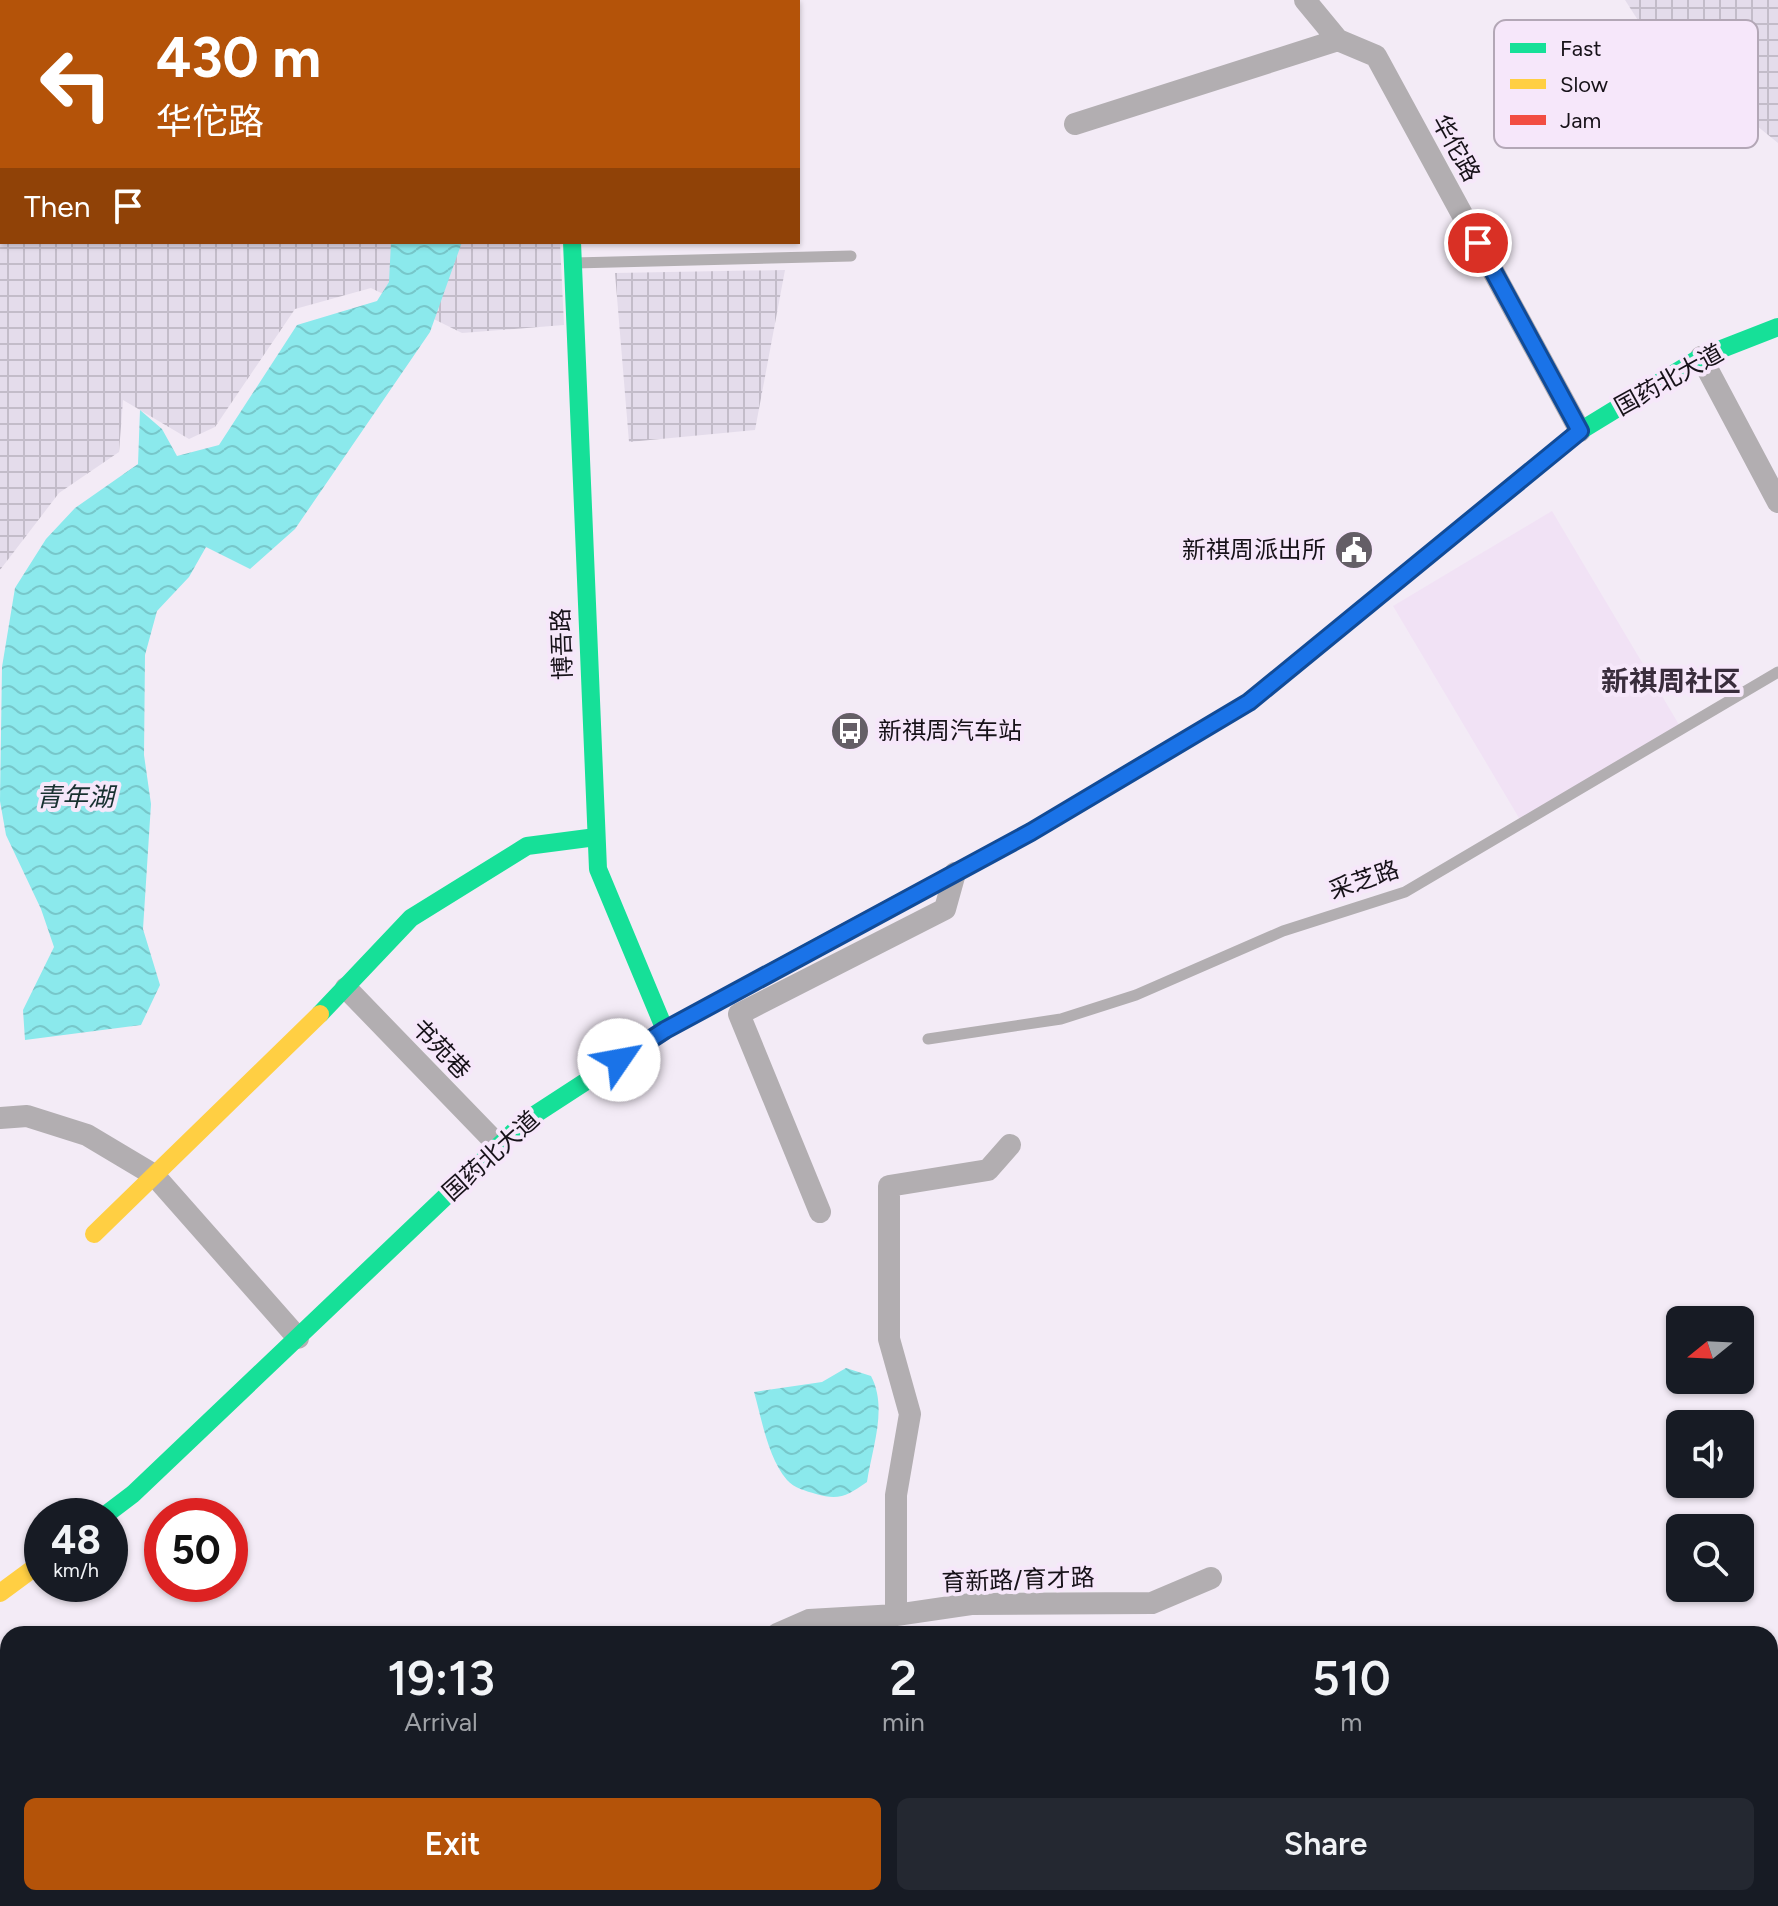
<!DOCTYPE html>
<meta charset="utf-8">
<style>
:root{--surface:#171b24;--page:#242831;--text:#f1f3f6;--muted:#9ea1a6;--accent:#b45309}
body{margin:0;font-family:Figtree,"Noto Sans SC",sans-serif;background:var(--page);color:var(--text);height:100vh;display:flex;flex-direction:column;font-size:30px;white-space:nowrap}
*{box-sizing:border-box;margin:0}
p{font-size:26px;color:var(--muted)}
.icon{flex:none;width:44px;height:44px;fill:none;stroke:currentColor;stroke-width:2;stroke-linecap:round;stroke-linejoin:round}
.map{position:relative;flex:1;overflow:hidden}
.side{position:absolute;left:0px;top:1626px;width:1778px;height:280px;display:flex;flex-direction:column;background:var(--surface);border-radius:24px 24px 0 0;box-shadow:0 2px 6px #0004}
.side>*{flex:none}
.banner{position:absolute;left:0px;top:0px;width:800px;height:244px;box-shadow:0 2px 6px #0004;background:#b45309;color:#fff;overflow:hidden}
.needle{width:52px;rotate:252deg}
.tools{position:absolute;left:1666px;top:1306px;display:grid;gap:16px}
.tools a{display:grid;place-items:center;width:88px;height:88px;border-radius:12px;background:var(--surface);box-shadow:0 2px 6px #0004;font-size:40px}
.speed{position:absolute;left:24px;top:1498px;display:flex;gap:16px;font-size:40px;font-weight:700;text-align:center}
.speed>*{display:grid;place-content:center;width:104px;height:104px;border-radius:50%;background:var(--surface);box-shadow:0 2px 6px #0004;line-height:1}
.speed small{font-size:20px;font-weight:400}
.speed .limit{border:12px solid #d22;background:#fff;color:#111}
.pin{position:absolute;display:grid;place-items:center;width:68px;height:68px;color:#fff;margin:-34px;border:4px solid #fff;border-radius:50%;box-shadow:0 2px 8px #0007}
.me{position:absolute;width:88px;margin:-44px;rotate:57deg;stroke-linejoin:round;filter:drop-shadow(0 0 6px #0008)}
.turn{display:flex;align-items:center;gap:28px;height:168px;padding:0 24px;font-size:36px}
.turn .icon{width:104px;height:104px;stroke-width:2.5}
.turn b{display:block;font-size:56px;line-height:68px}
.then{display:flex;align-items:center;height:76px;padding:0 24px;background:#0003;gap:16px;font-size:30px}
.eta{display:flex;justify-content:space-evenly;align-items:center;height:136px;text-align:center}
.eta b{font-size:48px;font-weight:600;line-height:56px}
.button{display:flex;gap:16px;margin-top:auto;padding:16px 24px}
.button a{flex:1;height:92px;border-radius:12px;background:var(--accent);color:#fff;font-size:32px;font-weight:600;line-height:92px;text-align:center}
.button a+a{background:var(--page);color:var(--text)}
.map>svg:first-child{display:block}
</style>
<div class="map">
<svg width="1778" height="1906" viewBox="0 0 1778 1906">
<defs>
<pattern id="industrial-grid" width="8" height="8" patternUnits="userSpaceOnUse" patternTransform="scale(2)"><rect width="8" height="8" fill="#e4dceb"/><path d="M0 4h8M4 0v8" fill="none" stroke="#c3bcc9"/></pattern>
<pattern id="water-waves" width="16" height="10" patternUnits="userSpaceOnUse" patternTransform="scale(2)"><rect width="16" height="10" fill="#8be9ec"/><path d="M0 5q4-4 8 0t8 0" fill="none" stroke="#77c7ca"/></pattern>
</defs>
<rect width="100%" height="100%" fill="#f3ebf6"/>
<!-- industrial -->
<path fill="url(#industrial-grid)" d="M0,0H499L500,2H2V242H560L564,325L462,333L371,288L295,309L215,427L189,439L123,400L119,452L59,493L0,570Z
M1625,0H1778V143L1650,39Z
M785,270L755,430L629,442L615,273Z"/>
<!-- built -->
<path fill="#f1e2f5" d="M1552,511L1681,728L1522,823L1393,606Z"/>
<!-- water -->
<path fill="url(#water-waves)" d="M391,242H462L430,332L295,529L250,569L206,547L189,577L157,611L145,655L144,755L151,804L143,929L160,985L141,1025L25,1040L23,1010L54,947L41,909L6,835L0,801L2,667L15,588L46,539L75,508L138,464L140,410L162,429L177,456L219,445L297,325L377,301L389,282Z
M846,1368L871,1376C888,1408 872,1448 867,1482C848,1495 840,1501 816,1494C806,1491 794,1488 787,1480C768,1458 762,1420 754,1392L822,1382Z"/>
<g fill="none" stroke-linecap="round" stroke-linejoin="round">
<!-- lane -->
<path stroke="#b2aeb1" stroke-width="11" d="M574,263L851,256
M928,1039L1061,1019L1136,995L1283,931L1405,892L1778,672"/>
<!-- street -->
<path stroke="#b2aeb1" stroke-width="22" d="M510,0L511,2
M1305,0L1338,40L1376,56L1580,431
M1075,124L1338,40
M1701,357L1778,502
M346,988L499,1146
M0,1118L27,1116L87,1135L154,1175L298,1338
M820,1212L739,1014L945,909L955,873
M896,1615V1495L910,1414L889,1339V1186L988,1170L1010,1145
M777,1634L809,1620L896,1615L971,1604L1152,1603L1211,1578
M0,1667L8,1693
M69,1898L72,1906
M892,1898L893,1906
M399,1906L410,1898"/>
<!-- fast -->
<path stroke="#16e098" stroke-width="18" d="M572,242L598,869L665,1030
M1146,763L1249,702L1580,431L1701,357L1778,327
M320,1014L411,918L527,846L596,837
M104,1516L133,1494L525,1121L665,1030L838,936"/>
<!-- slow -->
<path stroke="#ffcf43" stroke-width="18" d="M94,1234L320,1014
M0,1593L42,1562"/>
<!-- jam -->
<path stroke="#f24e42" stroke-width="18" d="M838,936L1031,832L1146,763"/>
<!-- rail -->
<path stroke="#b0aab0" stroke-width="5" stroke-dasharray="14 14" stroke-linecap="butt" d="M1770,1804L1778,1797
M1638,1906L1648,1898
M1657,1906L1668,1898"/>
</g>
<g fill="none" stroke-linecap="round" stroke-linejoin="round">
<defs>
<path id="route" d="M619,1060L665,1030L1031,832L1249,702L1580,431L1478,243"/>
</defs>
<!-- route casing -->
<use href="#route" stroke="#114b97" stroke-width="20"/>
<!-- route -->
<use href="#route" stroke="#1a73e8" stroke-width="14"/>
</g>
<!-- icons -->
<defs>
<symbol id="civic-disc" viewBox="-11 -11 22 22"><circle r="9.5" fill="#645e66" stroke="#f6e7fa"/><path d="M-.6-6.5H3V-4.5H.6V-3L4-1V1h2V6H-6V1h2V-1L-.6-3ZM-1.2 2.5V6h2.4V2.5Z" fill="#fff"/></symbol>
<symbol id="bus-disc" viewBox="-11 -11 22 22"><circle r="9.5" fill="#645e66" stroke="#f6e7fa"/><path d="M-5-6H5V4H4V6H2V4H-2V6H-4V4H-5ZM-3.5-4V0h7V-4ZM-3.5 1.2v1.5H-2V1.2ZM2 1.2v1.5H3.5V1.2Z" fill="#fff"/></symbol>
</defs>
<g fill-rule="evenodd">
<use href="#civic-disc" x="1332" y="528" width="44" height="44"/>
<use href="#bus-disc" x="828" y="709" width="44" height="44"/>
</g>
<g text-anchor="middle" stroke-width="8" stroke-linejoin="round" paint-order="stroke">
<!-- street labels -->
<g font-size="24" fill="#171219" stroke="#f6e7fa">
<text transform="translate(1456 148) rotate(61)" y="8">华佗路</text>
<text transform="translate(1669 380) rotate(-29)" y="8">国药北大道</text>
<text transform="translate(562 644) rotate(-92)" y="8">博吾路</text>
<text transform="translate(1364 880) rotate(-19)" y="8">采芝路</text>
<text transform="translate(441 1049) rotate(46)" y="8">书苑巷</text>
<text transform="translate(491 1156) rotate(-42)" y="8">国药北大道</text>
<text transform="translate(1018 1580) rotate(-2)" y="8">育新路/育才路</text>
</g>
<!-- poi labels -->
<g font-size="24" fill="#171219" stroke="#f6e7fa" text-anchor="end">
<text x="1326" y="558">新祺周派出所</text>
<text x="878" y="739" text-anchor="start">新祺周汽车站</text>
</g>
<!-- water labels -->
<g font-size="26" font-style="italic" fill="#183030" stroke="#f6e7fa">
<text x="75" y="806">青年湖</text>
</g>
<!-- quarter labels -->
<g font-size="28" font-weight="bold" fill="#392d3c" stroke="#f6e7fa">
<text x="1671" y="691">新祺周社区</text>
</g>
</g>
<!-- legend -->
<rect x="1494" y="20" width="264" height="128" rx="12" fill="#f6e7fa" stroke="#b3a7b6" stroke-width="2"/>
<rect x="1510" y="43" width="36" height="10" fill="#16e098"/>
<rect x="1510" y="79" width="36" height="10" fill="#ffcf43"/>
<rect x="1510" y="115" width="36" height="10" fill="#f24e42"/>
<g font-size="22" fill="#171219">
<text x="1560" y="56">Fast</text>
<text x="1560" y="92">Slow</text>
<text x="1560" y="128">Jam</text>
</g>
</svg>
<div class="tools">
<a><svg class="needle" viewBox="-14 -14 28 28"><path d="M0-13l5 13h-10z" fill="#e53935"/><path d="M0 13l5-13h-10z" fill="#9ea1a6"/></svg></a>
<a><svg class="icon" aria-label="sound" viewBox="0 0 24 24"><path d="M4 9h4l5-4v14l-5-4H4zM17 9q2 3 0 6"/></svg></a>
<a><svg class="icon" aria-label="search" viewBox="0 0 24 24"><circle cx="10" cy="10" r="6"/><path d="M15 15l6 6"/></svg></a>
</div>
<div class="speed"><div>48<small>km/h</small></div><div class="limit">50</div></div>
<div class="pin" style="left:1478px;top:243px;background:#d93025"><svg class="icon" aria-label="arrive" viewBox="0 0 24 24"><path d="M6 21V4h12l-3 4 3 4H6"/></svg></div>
<svg class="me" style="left:619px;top:1060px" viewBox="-20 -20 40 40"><circle r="19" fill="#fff"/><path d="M0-13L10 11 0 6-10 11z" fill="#1a73e8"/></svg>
<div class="banner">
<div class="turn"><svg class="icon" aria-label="left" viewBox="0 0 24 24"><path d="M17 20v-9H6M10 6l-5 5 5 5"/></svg><div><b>430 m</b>华佗路</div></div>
<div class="then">Then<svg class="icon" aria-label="arrive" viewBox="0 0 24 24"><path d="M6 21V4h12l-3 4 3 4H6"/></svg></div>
</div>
<section class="side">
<div class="eta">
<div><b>19:13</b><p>Arrival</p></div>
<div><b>2</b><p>min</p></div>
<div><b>510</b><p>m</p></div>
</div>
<div class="button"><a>Exit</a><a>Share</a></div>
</section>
</div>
